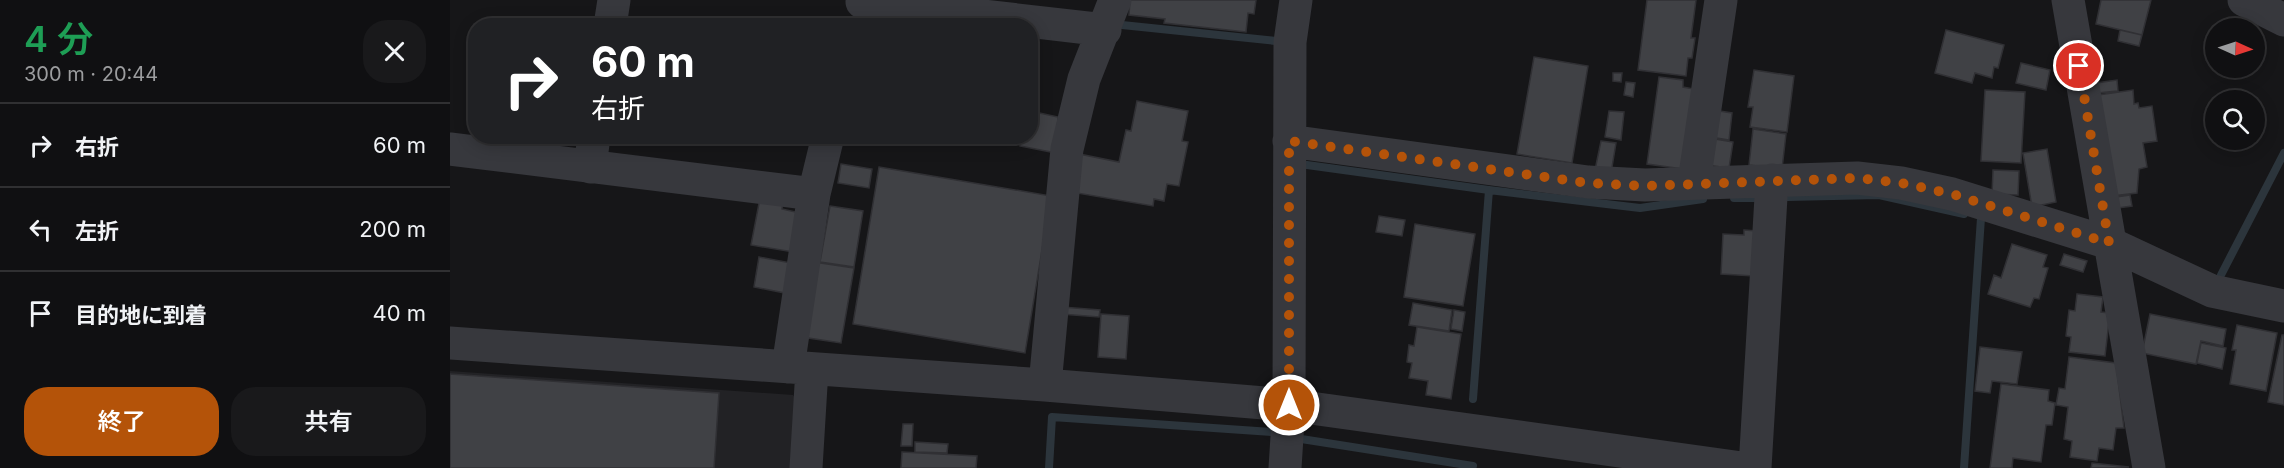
<!DOCTYPE html>
<html lang="ja">
<meta charset="utf-8">
<style>
:root{--surface:#101012;--page:#19191b;--text:#f1f3f6;--muted:#9c9d9f;--line:#303032;--accent:#b45309}
body{margin:0;font-family:Inter,"Noto Sans JP",sans-serif;background:var(--page);color:var(--text);height:100vh;display:flex;flex-direction:column;font-size:22px;white-space:nowrap}
*{box-sizing:border-box;margin:0}
p{font-size:20px;color:var(--muted)}
.icon{flex:none;width:33px;height:33px;fill:none;stroke:currentColor;stroke-width:2;stroke-linecap:round;stroke-linejoin:round}
.map{position:relative;flex:1;overflow:hidden}
.panel{display:flex;flex-direction:column;background:var(--surface);width:450px}
.panel>*{flex:none}
.banner{position:absolute;left:18px;top:18px;width:570px;height:126px;border-radius:24px;box-shadow:0 3px 15px #0003,0 0 0 2px var(--line);background:#202124;color:#fff;overflow:hidden}
.needle{width:39px;rotate:93deg}
.fabs{position:absolute;left:1755px;top:18px;display:grid;gap:12px}
.fabs a{display:grid;place-items:center;width:60px;height:60px;border-radius:50%;background:var(--surface);box-shadow:0 3px 15px #0003,0 0 0 2px var(--line);font-size:30px}
.pin{position:absolute;display:grid;place-items:center;width:51px;height:51px;color:#fff;margin:-26px;border:3px solid #fff;border-radius:50%;box-shadow:0 2px 6px #0007}
.me{position:absolute;width:66px;margin:-33px;rotate:0deg;stroke-linejoin:round;filter:drop-shadow(0 0 4px #0008)}
.turn{display:flex;align-items:center;gap:21px;height:126px;padding:0 24px;font-size:27px}
.turn .icon{width:78px;height:78px;stroke-width:2.5}
.turn b{display:block;font-size:42px;line-height:51px}
.round{display:grid;place-items:center;flex:none;width:63px;height:63px;border-radius:24px;background:var(--page)}
.summary{display:flex;align-items:center;justify-content:space-between;height:102px;padding:0 24px}
h1{font-size:36px;font-weight:600;line-height:45px;color:#1e9e55}
.cta{display:flex;gap:12px;margin-top:auto;padding:12px 24px}
.cta a{flex:1;height:69px;border-radius:24px;background:var(--accent);color:#fff;font-size:24px;font-weight:600;line-height:69px;text-align:center}
.cta a+a{background:var(--page);color:var(--text)}
ul{padding:0;list-style:none}
li{display:flex;align-items:center;gap:18px;height:84px;padding:0 24px;border-top:2px solid var(--line)}
li div{flex:1}
li b{display:block;font-size:22px}
li em{font-style:normal}
main{display:flex;flex:1;min-height:0}
.map>svg:first-child{display:block}
</style>
<main>
<section class="panel">
<div class="summary"><div><h1>4 分</h1><p>300 m · 20:44</p></div><a class="round"><svg class="icon" aria-label="close" viewBox="0 0 24 24"><path d="M6 6l12 12M18 6L6 18"/></svg></a></div>
<ul>
<li><svg class="icon" aria-label="right" viewBox="0 0 24 24"><path d="M7 20v-9h11M14 6l5 5-5 5"/></svg><div><b>右折</b></div><em>60 m</em></li>
<li><svg class="icon" aria-label="left" viewBox="0 0 24 24"><path d="M17 20v-9H6M10 6l-5 5 5 5"/></svg><div><b>左折</b></div><em>200 m</em></li>
<li><svg class="icon" aria-label="arrive" viewBox="0 0 24 24"><path d="M6 21V4h12l-3 4 3 4H6"/></svg><div><b>目的地に到着</b></div><em>40 m</em></li>
</ul>
<div class="cta"><a>終了</a><a>共有</a></div>
</section>
<div class="map">
<svg width="1834" height="468" viewBox="0 0 1834 468">
<rect width="100%" height="100%" fill="#161618"/>
<!-- built -->
<path fill="#222225" d="M0,371L343,395L354,412L349,468H0Z"/>
<g fill="none" stroke-linecap="round" stroke-linejoin="round">
<!-- stream -->
<path stroke="#2c353c" stroke-width="8" d="M672,25L826,41
M857,165L1039,190L1190,208L1253,199
M1337,197L1429,195L1514,214
M1284,198H1311
M1771,275L1834,153
M1023,399L1039,190
M845,438L1023,466L1022,468
M599,468L602,417L822,432
M1514,468L1531,218"/>
</g>
<!-- building -->
<path fill="#404145" stroke="#303034" stroke-width="1.5" d="M680,0H806L804,14L798,13L796,32L714,23L715,19L679,15Z
M1197,0H1246L1241,38H1245L1242,58H1238L1236,76L1188,70Z
M1651,0H1701L1692,35L1646,24Z
M1496,30L1554,45L1548,68L1544,67L1542,78L1525,73L1522,83L1485,73Z
M1670,30L1692,35L1689,46L1668,41Z
M1084,57L1138,66L1122,163L1067,154Z
M1571,63L1600,70L1596,90L1566,83Z
M1304,70L1344,76L1337,132L1300,127L1303,107H1298Z
M1163,73H1172L1171,82L1163,81Z
M1209,77L1233,80V87L1244,89L1233,169L1197,164Z
M1667,80L1668,91L1647,93L1646,83Z
M1176,82L1185,83L1183,97L1174,95Z
M1535,90L1575,92L1571,163L1531,161Z
M1683,90L1684,104L1688,103L1689,108L1702,106L1707,141L1693,143L1697,167L1689,169L1687,193L1662,196L1648,95Z
M687,101L738,111L732,141L738,142L729,186L717,184L714,201L704,199L703,206L621,192L629,154L669,162L676,130L681,131Z
M1263,110L1282,113L1279,140L1260,137Z
M1159,111L1174,112L1171,140L1155,137Z
M585,112L608,117L606,153L570,146L572,136H580V127Z
M1303,129L1336,134L1332,169L1299,165Z
M1259,138L1283,142L1279,168L1256,165Z
M1151,141L1166,143L1161,173L1145,170Z
M1597,149L1606,202L1582,207L1573,153Z
M391,164L422,169L419,188L388,183Z
M429,167L601,196L575,353L403,324Z
M1543,170L1569,171L1568,195L1542,194Z
M1680,195L1682,206L1668,208L1666,197Z
M310,198L333,202L332,209L350,213L343,252L301,245Z
M380,206L413,211L404,267L370,262Z
M929,216L955,220L952,236L926,232Z
M965,224L1025,234L1013,306L954,297Z
M1294,230L1307,231L1304,276L1271,274L1273,234L1294,235Z
M1562,244L1597,255L1593,267L1598,268L1589,299L1584,298L1580,307L1538,294L1544,275L1551,278Z
M1614,254L1637,261L1633,272L1610,265Z
M309,257L341,263L335,293L304,287Z
M364,262L404,268L391,343L352,337Z
M1627,294L1653,297L1651,312L1660,313L1655,356L1619,352L1621,337L1616,336L1619,310L1625,311Z
M963,303L1002,310L999,331L959,325Z
M612,307L650,310L649,317L611,314Z
M1004,310L1015,312L1012,331L1001,329Z
M651,314L679,316L676,359L648,357Z
M1700,314L1776,329L1773,346L1751,341L1746,364L1692,353Z
M1787,325L1827,333L1816,391L1780,384L1786,350H1782Z
M967,327L1011,334L1001,399L976,395L978,381L959,378L962,363L957,362L959,345L964,346Z
M1832,335H1834V405L1818,402Z
M1751,343L1776,348L1772,369L1747,363Z
M1530,347L1572,352L1567,384L1542,381L1540,393L1525,391Z
M1619,357L1666,363L1674,428H1666L1663,450L1649,448L1647,461L1620,457L1622,441L1614,439L1618,407L1606,405L1609,388L1615,389Z
M0,374L269,393L264,468H0Z
M1551,384L1599,390L1598,401L1605,403L1602,425H1596L1591,462L1563,458L1562,468H1540Z
M453,424H463L462,446H451Z
M465,442L498,444L497,453L465,452Z
M452,452L527,456L526,468H451Z
M1642,463L1679,467L1641,468Z"/>
<g fill="none" stroke-linecap="round" stroke-linejoin="round">
<!-- minor -->
<path stroke="#37383d" stroke-width="33" d="M1618,0L1699,468
M1794,0L1834,20
M412,2L655,30
M160,26L164,0
M839,141L1138,182L1195,185L1407,178L1451,183L1502,194L1659,243L1762,291L1834,306
M0,149L364,194
M140,167L144,136
M1244,182L1271,0
M0,343L595,385L839,405L1292,468
M338,367L364,194L378,136
M595,385L617,149L634,79L665,0
M356,468L362,369
M835,468L839,405L840,42L846,0
M1305,468L1322,180"/>
</g>
<g fill="none" stroke-linecap="round" stroke-linejoin="round">
<!-- route -->
<path stroke="#b45309" stroke-width="10" stroke-dasharray="0 18" d="M839,405V141L1138,183L1195,186L1407,178L1451,183L1502,194L1659,243L1629,66"/>
</g>
</svg>
<div class="fabs">
<a><svg class="needle" viewBox="-14 -14 28 28"><path d="M0-13l5 13h-10z" fill="#e53935"/><path d="M0 13l5-13h-10z" fill="#9c9d9f"/></svg></a>
<a><svg class="icon" aria-label="search" viewBox="0 0 24 24"><circle cx="10" cy="10" r="6"/><path d="M15 15l6 6"/></svg></a>
</div>
<div class="pin" style="left:1629px;top:66px;background:#d93025"><svg class="icon" aria-label="arrive" viewBox="0 0 24 24"><path d="M6 21V4h12l-3 4 3 4H6"/></svg></div>
<svg class="me" style="left:839px;top:405px" viewBox="-20 -20 40 40"><circle r="17" fill="#b45309" stroke="#fff" stroke-width="3"/><path d="M0-11L8 9 0 5-8 9z" fill="#fff"/></svg>
<div class="banner">
<div class="turn"><svg class="icon" aria-label="right" viewBox="0 0 24 24"><path d="M7 20v-9h11M14 6l5 5-5 5"/></svg><div><b>60 m</b>右折</div></div>
</div>
</div>
</main>
